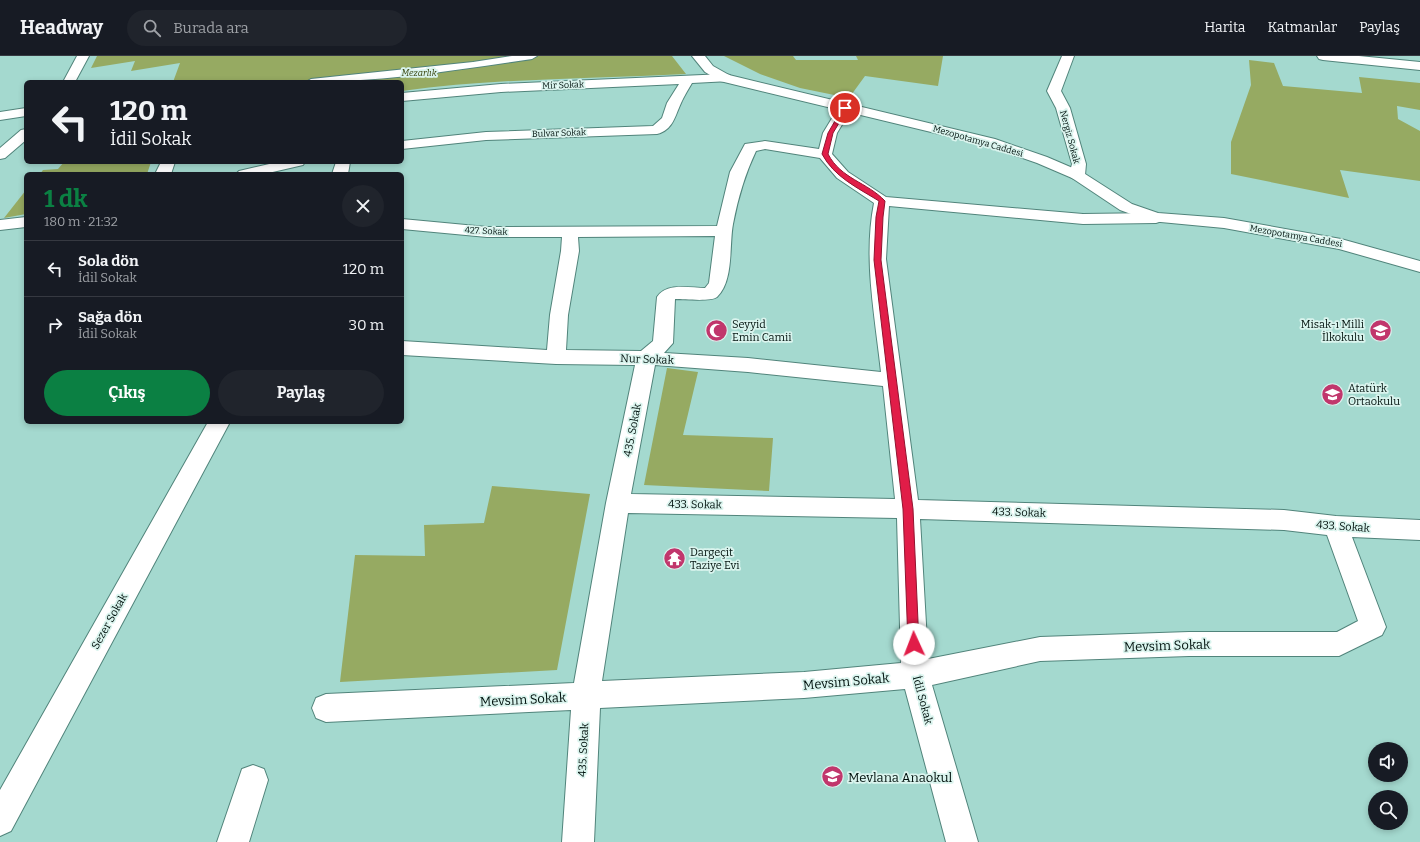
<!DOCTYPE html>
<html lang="tr">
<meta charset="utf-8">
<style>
:root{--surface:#171b24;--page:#20242c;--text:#f1f3f6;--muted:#9ea1a6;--line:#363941;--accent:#0b8043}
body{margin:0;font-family:Bitter,serif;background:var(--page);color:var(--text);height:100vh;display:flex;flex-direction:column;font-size:15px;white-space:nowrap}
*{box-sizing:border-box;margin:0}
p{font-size:13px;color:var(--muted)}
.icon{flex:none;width:22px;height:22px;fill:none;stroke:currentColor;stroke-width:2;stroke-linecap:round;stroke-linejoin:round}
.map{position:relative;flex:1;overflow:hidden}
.panel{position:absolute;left:24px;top:116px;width:380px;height:252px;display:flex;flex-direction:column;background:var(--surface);border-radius:6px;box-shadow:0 2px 6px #0003}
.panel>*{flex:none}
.hud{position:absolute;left:24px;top:24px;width:380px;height:84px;border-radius:6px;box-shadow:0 2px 6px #0003;background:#171b24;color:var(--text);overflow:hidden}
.fabs{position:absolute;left:1368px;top:686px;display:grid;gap:8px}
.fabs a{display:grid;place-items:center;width:40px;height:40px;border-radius:50%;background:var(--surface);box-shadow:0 2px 6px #0003;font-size:20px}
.pin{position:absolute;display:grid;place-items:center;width:34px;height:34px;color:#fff;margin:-17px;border:2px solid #fff;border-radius:50%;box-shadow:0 1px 4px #0007}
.me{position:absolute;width:44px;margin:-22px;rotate:358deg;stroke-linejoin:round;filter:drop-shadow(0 0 3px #0008)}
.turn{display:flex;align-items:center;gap:14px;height:84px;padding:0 20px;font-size:18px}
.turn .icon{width:52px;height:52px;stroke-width:2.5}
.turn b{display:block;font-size:28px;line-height:34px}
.round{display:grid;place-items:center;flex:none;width:42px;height:42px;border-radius:21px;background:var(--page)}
.overview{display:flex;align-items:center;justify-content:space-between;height:68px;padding:0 20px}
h1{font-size:24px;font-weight:700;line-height:30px;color:var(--accent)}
.cta{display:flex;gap:8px;margin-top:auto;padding:8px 20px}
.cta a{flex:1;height:46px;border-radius:24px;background:var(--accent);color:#fff;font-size:16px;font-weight:700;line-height:46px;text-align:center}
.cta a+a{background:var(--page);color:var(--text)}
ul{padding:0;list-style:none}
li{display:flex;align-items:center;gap:12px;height:56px;padding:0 20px;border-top:1px solid var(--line)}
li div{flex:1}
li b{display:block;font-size:15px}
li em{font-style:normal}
header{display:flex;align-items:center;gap:24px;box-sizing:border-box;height:56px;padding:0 20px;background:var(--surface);border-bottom:1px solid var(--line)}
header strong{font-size:19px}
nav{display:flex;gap:22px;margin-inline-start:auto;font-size:14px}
.search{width:280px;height:36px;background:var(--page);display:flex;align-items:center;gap:10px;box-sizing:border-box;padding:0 14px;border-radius:22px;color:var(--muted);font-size:15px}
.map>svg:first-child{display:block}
</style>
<header>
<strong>Headway</strong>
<div class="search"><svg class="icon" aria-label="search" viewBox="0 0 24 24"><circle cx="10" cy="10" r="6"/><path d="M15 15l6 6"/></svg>Burada ara</div>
<nav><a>Harita</a><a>Katmanlar</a><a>Paylaş</a></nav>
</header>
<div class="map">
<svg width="1420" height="786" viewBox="0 0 1420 786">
<rect width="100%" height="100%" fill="#a4d9cf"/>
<!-- green -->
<path fill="#96aa62" d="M97,0H672L686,18C591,23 496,22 402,35V26H173L180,7L131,15L135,5L91,12Z
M724,0H793L796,4H858L856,0H943L938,30L865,20L849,42L800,32L760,18Z
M1249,4L1274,7L1283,30L1362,37L1359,21L1420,27V54L1397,50L1398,63L1420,75V125L1340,114L1349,142L1231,118V86L1251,29Z
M64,106H151L147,118H40L43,114L58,113Z
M26,134V158L4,162Z
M667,312L698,316L683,379L773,382L769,435L644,429Z
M492,430L590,438L557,614L340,626L355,499L425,500L424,469L484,467Z"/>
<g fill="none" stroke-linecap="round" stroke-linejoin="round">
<defs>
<path id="lane" d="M512,0H537L532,3C457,14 381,26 306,26L311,23L473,6Z"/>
<path id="street" d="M77,0H89L75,26H63Z
M1062,0H1074L1061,35L1070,52L1086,108L1085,119L1082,122L1077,124L1072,122L1069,119L1072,108L1056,52L1047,35Z
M725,18L730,19L731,22L730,25L692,27C688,34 684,40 681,47C675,60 673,74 657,78L486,84L402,93V85L486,76L653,70L662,62L667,47L679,28L501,36L402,45V37L501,28Z
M845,48L850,49L852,52L837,77L832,98L848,116L886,141L1083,158L1156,157L1162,159L1164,162L1162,165L1156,167L1083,168L889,150L886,203L918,444L1284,454L1336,460L1420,464V484L1352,481L1386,571L1382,579L1339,600H1189L1040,605L932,629L978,786H946L905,633L804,642L600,652L594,786H562L571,654L326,666L316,662L312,652L316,642L326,638L574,627L606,447L635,309L556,308L402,299V285L547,294L550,259L561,195L562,181H487L402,173V163L487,171L717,170L730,116L745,88L765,85L819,93L823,77L840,49ZM765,93L820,102L837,122L874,147C863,202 875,260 881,316L748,302L664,297L673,287L675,243C684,243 711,246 717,241C734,225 729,189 733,168C738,142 745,118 756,95ZM715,180L709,227L705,232C690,232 667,226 657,241L653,285L641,295L566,294L568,259L579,195L578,181ZM655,309L748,316L883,330L895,443L631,438ZM628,457L897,462L901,607L804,616L602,625ZM920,463L1284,474L1327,479L1358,565L1337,576H1189L1040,581L928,603Z
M26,52V60L0,64V56Z
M26,73V84L5,102L0,103V92L21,74Z
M161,106H175L171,118H155Z
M278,106H305L303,109L264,118H236L239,115Z
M336,106H350L348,118H332Z
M26,161V171L0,174V164Z
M208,366H230L11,775L0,780V734Z
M253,709L264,713L268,724L249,786H217L242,713Z"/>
<path id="secondary" d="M692,0H705L713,10L729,19L995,83L1047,101L1082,116L1132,148L1158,157L1224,162L1341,183L1420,205V216L1339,193L1224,172L1150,165L1120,154L1072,122L1037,107L985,89L720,25L705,16Z
M1317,0H1359L1420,6V14L1323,4L1319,3Z"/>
</defs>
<!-- lane casing -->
<use href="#lane" stroke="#51847b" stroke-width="2"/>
<!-- street casing -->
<use href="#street" stroke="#51847b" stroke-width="2"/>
<!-- secondary casing -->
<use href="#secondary" stroke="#51847b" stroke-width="2"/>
<!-- lane -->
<use href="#lane" fill="#fff" fill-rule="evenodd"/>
<!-- street -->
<use href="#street" fill="#fff" fill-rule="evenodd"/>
<!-- secondary -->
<use href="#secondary" fill="#fff" fill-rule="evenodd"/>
</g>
<!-- route -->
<path fill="#e11d48" stroke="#92132f" d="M843,51L848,52L833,77L828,98C841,123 867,126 885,145L883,161L881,204L913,453L919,588L918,592L914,593L910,592L908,588L903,453L874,204L876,161L879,145C858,132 834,121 822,98L828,77Z"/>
<!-- icons -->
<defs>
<symbol id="mosque-disc" viewBox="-11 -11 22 22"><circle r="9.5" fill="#c1366c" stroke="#daf4ee"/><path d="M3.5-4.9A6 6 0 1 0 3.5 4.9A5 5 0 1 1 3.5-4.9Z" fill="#fff"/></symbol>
<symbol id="school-disc" viewBox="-11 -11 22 22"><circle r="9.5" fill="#c1366c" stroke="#daf4ee"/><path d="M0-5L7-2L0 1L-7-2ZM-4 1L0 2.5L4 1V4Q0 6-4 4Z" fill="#fff"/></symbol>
<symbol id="temple-disc" viewBox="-11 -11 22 22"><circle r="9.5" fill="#c1366c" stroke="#daf4ee"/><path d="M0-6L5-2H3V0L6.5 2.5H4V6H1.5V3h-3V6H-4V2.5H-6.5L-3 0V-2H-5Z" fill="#fff"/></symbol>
</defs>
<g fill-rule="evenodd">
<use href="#mosque-disc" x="704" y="262" width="25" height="25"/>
<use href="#school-disc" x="1368" y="262" width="25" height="25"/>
<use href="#school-disc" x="1320" y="326" width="25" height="25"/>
<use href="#temple-disc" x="662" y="490" width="25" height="25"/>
<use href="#school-disc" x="820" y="708" width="25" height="25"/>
</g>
<g text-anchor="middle" stroke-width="3.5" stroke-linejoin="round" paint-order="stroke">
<!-- far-park labels -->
<g font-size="9" font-style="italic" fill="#354109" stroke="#daf4ee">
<text x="419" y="20">Mezarlık</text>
</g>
<!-- far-street labels -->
<g font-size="9" fill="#00110d" stroke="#daf4ee">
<text transform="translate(563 29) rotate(-2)" y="3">Mir Sokak</text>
<text transform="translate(559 77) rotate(-2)" y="3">Bulvar Sokak</text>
<text transform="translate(1070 81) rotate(75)" y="3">Nergiz Sokak</text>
<text transform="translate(978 85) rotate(16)" y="3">Mezopotamya Caddesi</text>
<text transform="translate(486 175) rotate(3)" y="3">427. Sokak</text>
<text transform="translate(1296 180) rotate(10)" y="3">Mezopotamya Caddesi</text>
</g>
<!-- poi labels -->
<g font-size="11" fill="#00110d" stroke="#daf4ee" text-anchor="start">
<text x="732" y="272">Seyyid<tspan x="732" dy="13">Emin Camii</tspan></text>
<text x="1364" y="272" text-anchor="end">Misak-ı Milli<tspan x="1364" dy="13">İlkokulu</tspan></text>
<text x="1348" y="336">Atatürk<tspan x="1348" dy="13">Ortaokulu</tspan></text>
<text x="690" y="500">Dargeçit<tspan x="690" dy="13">Taziye Evi</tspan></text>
</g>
<!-- street labels -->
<g font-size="11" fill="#00110d" stroke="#daf4ee">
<text transform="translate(647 303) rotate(2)" y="4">Nur Sokak</text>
<text transform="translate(632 374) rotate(-79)" y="4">435. Sokak</text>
<text transform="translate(695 448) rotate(1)" y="4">433. Sokak</text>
<text transform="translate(1019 456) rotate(2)" y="4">433. Sokak</text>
<text transform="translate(1343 470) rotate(4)" y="4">433. Sokak</text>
<text transform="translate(109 565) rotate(-61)" y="4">Sezer Sokak</text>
<text transform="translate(923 644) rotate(75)" y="4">İdil Sokak</text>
<text transform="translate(583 694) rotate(-87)" y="4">435. Sokak</text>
</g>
<!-- near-street labels -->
<g font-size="13" fill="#00110d" stroke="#daf4ee">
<text transform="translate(1167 589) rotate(-2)" y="5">Mevsim Sokak</text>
<text transform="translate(846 625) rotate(-5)" y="5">Mevsim Sokak</text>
<text transform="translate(523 643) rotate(-3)" y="5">Mevsim Sokak</text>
</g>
<!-- near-poi labels -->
<g font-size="13" fill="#00110d" stroke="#daf4ee" text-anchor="start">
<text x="848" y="726">Mevlana Anaokul</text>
</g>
</g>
</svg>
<div class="fabs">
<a><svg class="icon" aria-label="sound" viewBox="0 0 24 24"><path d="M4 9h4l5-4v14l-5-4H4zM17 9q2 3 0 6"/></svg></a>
<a><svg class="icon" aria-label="search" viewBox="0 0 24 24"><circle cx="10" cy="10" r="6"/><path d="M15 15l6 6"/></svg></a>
</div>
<div class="pin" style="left:845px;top:52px;background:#d93025"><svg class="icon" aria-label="arrive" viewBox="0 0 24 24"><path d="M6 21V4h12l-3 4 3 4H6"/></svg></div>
<svg class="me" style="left:914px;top:588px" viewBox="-20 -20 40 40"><circle r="19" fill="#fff"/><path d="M0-13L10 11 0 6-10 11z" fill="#e11d48"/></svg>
<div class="hud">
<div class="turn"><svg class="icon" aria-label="left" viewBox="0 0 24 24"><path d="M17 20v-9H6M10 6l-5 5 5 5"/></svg><div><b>120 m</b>İdil Sokak</div></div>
</div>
<section class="panel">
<div class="overview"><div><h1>1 dk</h1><p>180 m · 21:32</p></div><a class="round"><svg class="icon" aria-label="close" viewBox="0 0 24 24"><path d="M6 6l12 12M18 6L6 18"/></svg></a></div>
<ul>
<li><svg class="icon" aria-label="left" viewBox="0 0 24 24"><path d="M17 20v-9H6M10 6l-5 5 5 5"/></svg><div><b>Sola dön</b><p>İdil Sokak</p></div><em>120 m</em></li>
<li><svg class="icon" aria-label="right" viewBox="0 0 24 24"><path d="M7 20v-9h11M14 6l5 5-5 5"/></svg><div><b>Sağa dön</b><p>İdil Sokak</p></div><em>30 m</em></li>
</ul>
<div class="cta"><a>Çıkış</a><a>Paylaş</a></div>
</section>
</div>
